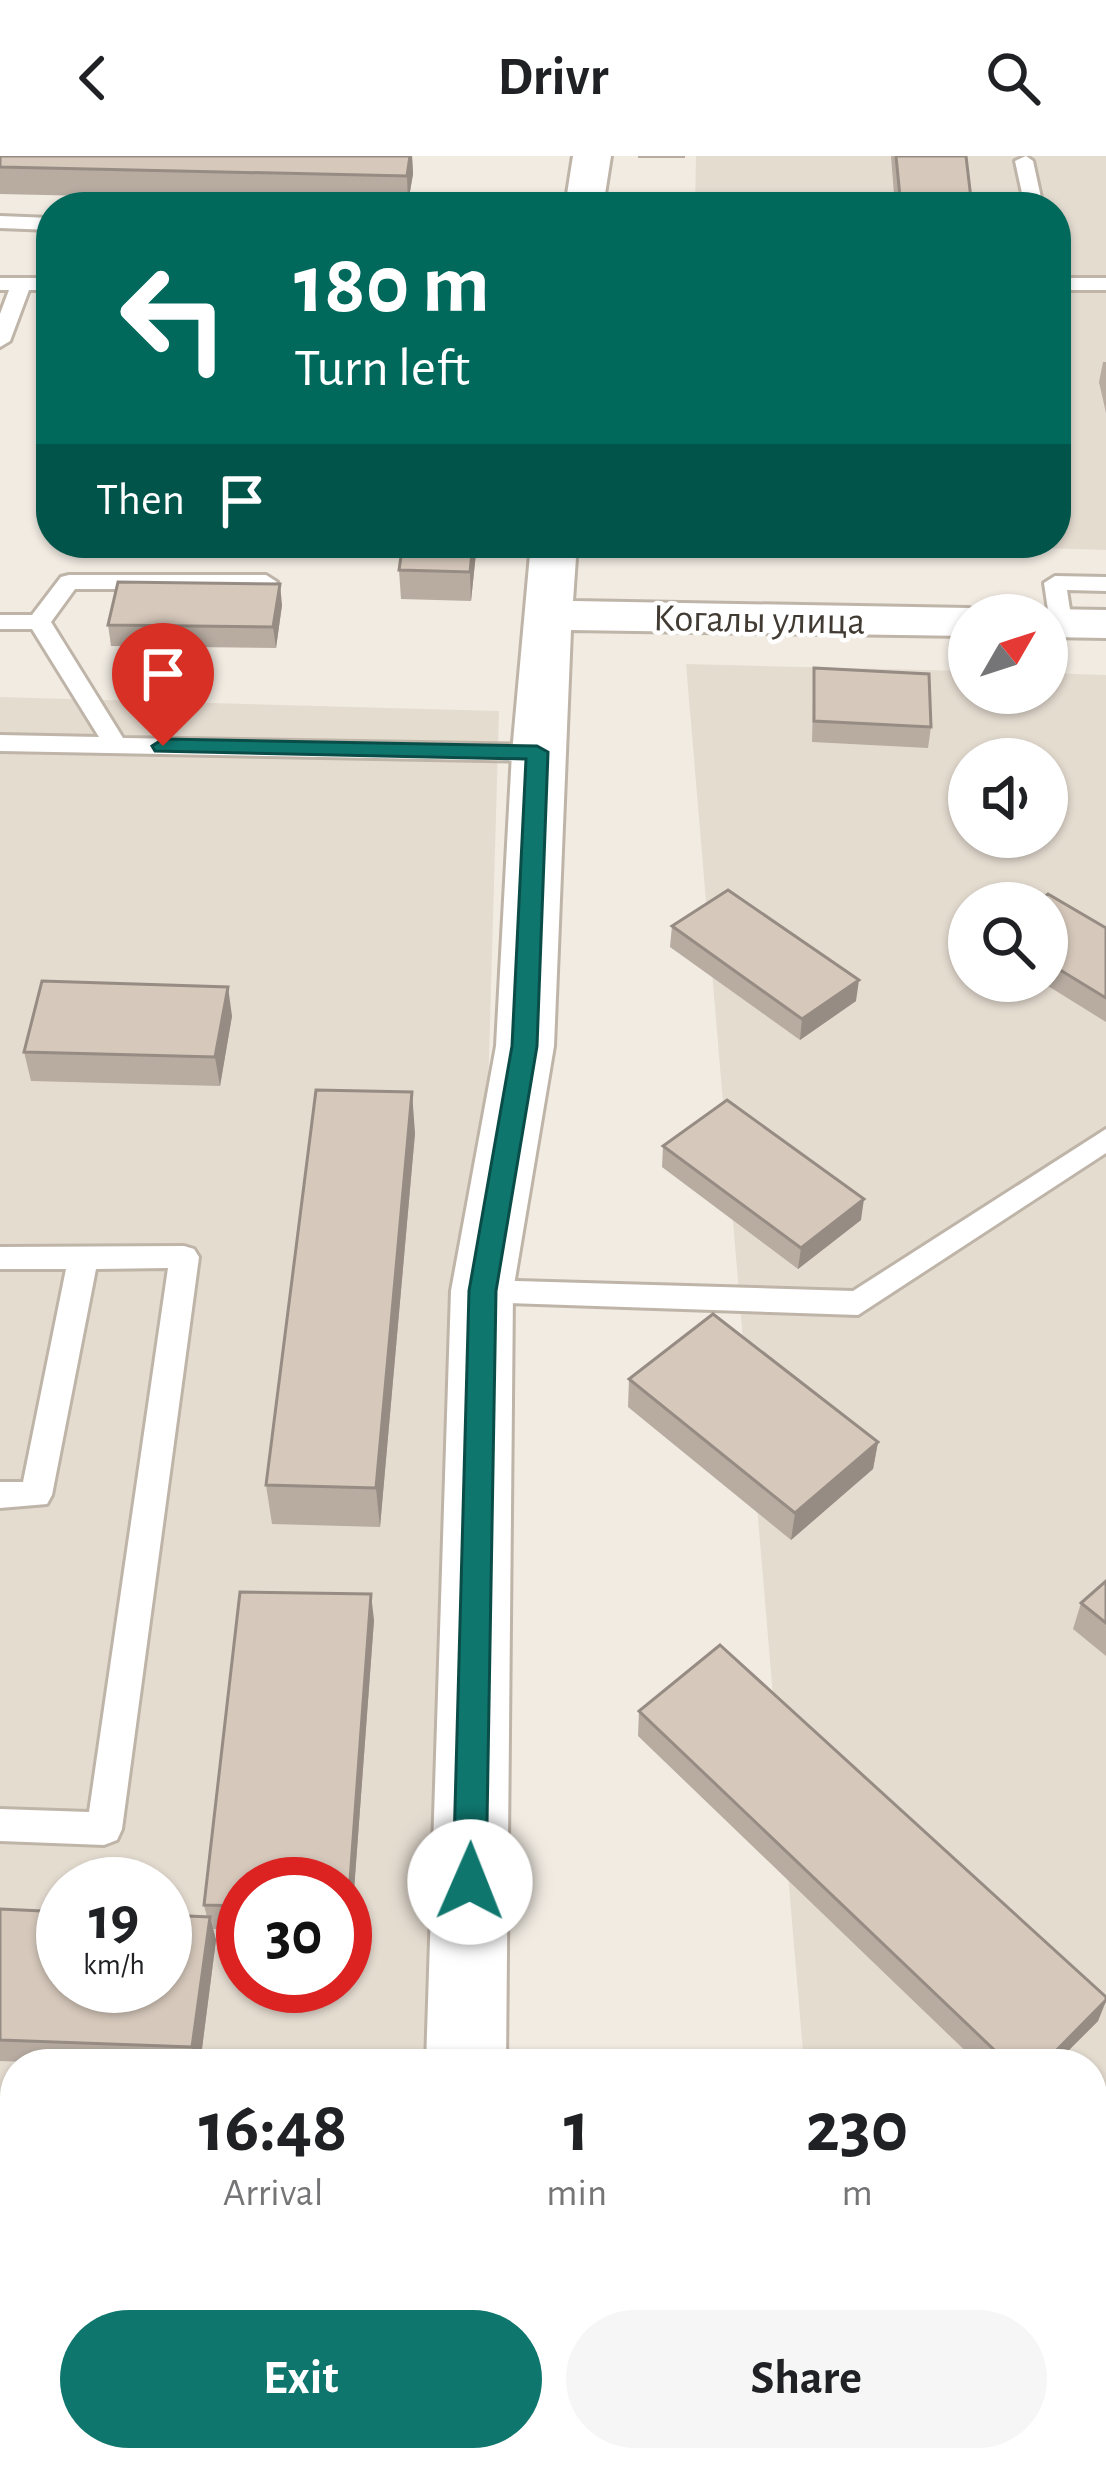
<!DOCTYPE html>
<meta charset="utf-8">
<style>
:root{--surface:#fff;--page:#f6f6f6;--text:#202124;--muted:#757577;--accent:#0f766e}
body{margin:0;font-family:"Alegreya Sans",sans-serif;background:var(--page);color:var(--text);height:100vh;display:flex;flex-direction:column;font-size:45px;white-space:nowrap}
*{box-sizing:border-box;margin:0}
p{font-size:39px;color:var(--muted)}
.icon{flex:none;width:66px;height:66px;fill:none;stroke:currentColor;stroke-width:2;stroke-linecap:round;stroke-linejoin:round}
.map{position:relative;flex:1;overflow:hidden}
.side{position:absolute;left:0px;top:1893px;width:1107px;height:423px;display:flex;flex-direction:column;background:var(--surface);border-radius:48px 48px 0 0;box-shadow:0 3px 9px #0004}
.side>*{flex:none}
.top-card{position:absolute;left:36px;top:36px;width:1035px;height:366px;border-radius:48px;box-shadow:0 3px 9px #0004;background:#00695c;color:#fff;overflow:hidden}
.needle{width:78px;rotate:51deg}
.buttons{position:absolute;left:948px;top:438px;display:grid;gap:24px}
.buttons a{display:grid;place-items:center;width:120px;height:120px;border-radius:50%;background:var(--surface);box-shadow:0 3px 9px #0004;font-size:60px}
.speed{position:absolute;left:36px;top:1701px;display:flex;gap:24px;font-size:60px;font-weight:700;text-align:center}
.speed>*{display:grid;place-content:center;width:156px;height:156px;border-radius:50%;background:var(--surface);box-shadow:0 3px 9px #0004;line-height:1}
.speed small{font-size:30px;font-weight:400}
.speed .limit{border:18px solid #d22;background:#fff;color:#111}
.pin{position:absolute;display:grid;place-items:center;width:102px;height:102px;color:#fff;margin:-123px -51px;border-radius:50% 50% 50% 0;rotate:-45deg;box-shadow:0 0 12px #0007}
.pin .icon{rotate:45deg}
.me{position:absolute;width:132px;margin:-66px;rotate:1deg;stroke-linejoin:round;filter:drop-shadow(0 0 9px #0008)}
.turn{display:flex;align-items:center;gap:42px;height:252px;padding:0 60px;font-size:54px}
.turn .icon{width:156px;height:156px;stroke-width:2.5}
.turn b{display:block;font-size:84px;line-height:102px}
.then{display:flex;align-items:center;height:114px;padding:0 60px;background:#0003;gap:24px;font-size:45px}
.eta{display:flex;justify-content:space-evenly;align-items:center;height:204px;text-align:center}
.eta b{font-size:72px;font-weight:700;line-height:84px}
.action{display:flex;gap:24px;margin-top:auto;padding:24px 60px}
.action a{flex:1;height:138px;border-radius:72px;background:var(--accent);color:#fff;font-size:48px;font-weight:700;line-height:138px;text-align:center}
.action a+a{background:var(--page);color:var(--text)}
header{display:flex;justify-content:space-between;align-items:center;height:156px;padding:0 60px;background:var(--surface);font-size:54px;font-weight:700}
.map>svg:first-child{display:block}
</style>
<header><svg class="icon" aria-label="back" viewBox="0 0 24 24"><path d="M15 5l-7 7 7 7"/></svg>Drivr<svg class="icon" aria-label="search" viewBox="0 0 24 24"><circle cx="10" cy="10" r="6"/><path d="M15 15l6 6"/></svg></header>
<div class="map">
<svg width="1106" height="2314" viewBox="0 0 1106 2314">
<rect width="100%" height="100%" fill="#f1ebe2"/>
<!-- residential -->
<path fill="#e5dcd0" fill-rule="evenodd" d="M696,0H1106V394L883,387H1056V51H695Z
M686,508L969,515V537H1047V517L1106,519V2314H838L837,2301H1092V1908H804ZM969,603H1047V681H969ZM969,747H1047V825H969Z
M0,541L499,555L460,1908H15V2301H449V2314H0ZM63,1728H165V1830H63ZM243,1728H345V1830H243Z"/>
<g fill="none" stroke-linecap="round" stroke-linejoin="round">
<defs>
<path id="service" d="M1026,0L1033,5L1043,51H1025L1015,5Z
M0,60L51,62V74L0,72Z
M0,122H51V134H29L10,185L0,191V158L9,134H0Z
M1056,122H1106V134H1056Z
M69,419H266L277,426L266,433H75L51,466L123,582L537,589L549,597L537,605L0,595V579L99,581L32,473H0V459H32L61,421Z
M1055,420L1106,421V435L1067,434L1072,467L1061,474L1050,467L1044,427Z
M1106,973V997L858,1159L482,1146L471,1143L467,1135L471,1127L482,1124L853,1135Z
M184,1090L194,1093L199,1101L122,1673L117,1684L104,1689L0,1685V1653L89,1656L168,1112L96,1113L52,1339L47,1348L0,1352V1326H23L66,1113H0V1091Z
M1092,2188L1106,2193V2270L1092,2264Z"/>
<path id="minor" d="M573,0H611L603,51H565Z
M531,387H577L573,445L969,452L988,459H969V480L571,474L554,890L513,1135L506,1908H426L451,1135L496,890L512,597Z
M1047,453L1106,454V482L1047,481V459H1029Z"/>
<path id="tertiary" d="M0,1992L15,1993V2079L0,2078Z
M1092,2033H1106V2119H1092Z
M407,2301H499V2314H407Z"/>
</defs>
<!-- service casing -->
<use href="#service" stroke="#bfb4a8" stroke-width="6"/>
<!-- minor casing -->
<use href="#minor" stroke="#bfb4a8" stroke-width="6"/>
<!-- tertiary casing -->
<use href="#tertiary" stroke="#bfb4a8" stroke-width="6"/>
<!-- service -->
<use href="#service" fill="#fff" fill-rule="evenodd"/>
<!-- minor -->
<use href="#minor" fill="#fff" fill-rule="evenodd"/>
<!-- tertiary -->
<use href="#tertiary" fill="#fff" fill-rule="evenodd"/>
</g>
<!-- wall -->
<path fill="#b8aca1" d="M0,0H412L413,18L408,47L0,38Z
M638,0H685V2H638Z
M891,0H966L972,51H895Z
M1103,206H1106V257L1099,226Z
M477,387L471,445L401,443L399,414Z
M282,449L276,492L111,490L108,469Z
M814,512L931,571L928,592L812,586Z
M1047,747L1106,772V866L1040,825H1047Z
M672,770L856,845L800,884L670,791Z
M232,860L220,930L31,925L24,896Z
M415,977L380,1371L272,1368L266,1329Z
M663,990L861,1064L798,1113L662,1011Z
M629,1223L878,1286L873,1313L791,1384L628,1251Z
M1106,1425V1500L1073,1473L1081,1447Z
M374,1464L351,1775H345V1728H243V1773H213L216,1784L200,1908H80L0,1905V1753L207,1761L204,1749Z
M639,1555L1106,1841V1846L1098,1865L1055,1908H979L638,1580Z"/>
<!-- shaded-wall -->
<path fill="#968c83" d="M410,0H412L413,18L408,47L407,20Z
M473,387H477L471,445L470,416Z
M280,428L282,449L276,492L273,471Z
M859,824L856,845L800,884L802,863Z
M228,831L232,860L220,930L215,901Z
M412,936L415,977L380,1371L376,1332Z
M864,1043L861,1064L798,1113L801,1092Z
M878,1286L873,1313L791,1384L795,1357Z
M371,1438L374,1464L351,1775L348,1752Z
M210,1761L216,1784L200,1908H198L192,1891Z
M1106,1844L1098,1865L1055,1908H1043Z
M130,2301H141L139,2314H128Z"/>
<!-- building -->
<path fill="#d6c8bb" stroke="#968c83" stroke-width="3" d="M0,0H410L407,20L0,11Z
M896,0H966L972,51H901Z
M403,387H473L470,416L399,414Z
M118,426L280,428L273,471L108,469Z
M814,512L929,518L931,571L814,565Z
M728,734L859,824L802,863L672,770Z
M1048,738L1106,772V842L1047,806V747H1036Z
M42,825L228,831L215,901L24,896Z
M316,934L412,936L376,1332L266,1329Z
M727,944L864,1043L801,1092L663,990Z
M713,1158L878,1286L795,1357L629,1223Z
M1106,1425V1467L1081,1447Z
M240,1436L371,1438L348,1752H345V1728H243V1750L204,1749Z
M720,1489L1106,1841V1844L1043,1908H1009L639,1555Z
M0,1753L63,1756V1830H165V1759L210,1761L192,1891L0,1884Z
M0,2229L15,2230V2301H130L128,2314H0Z
M684,2301H779L791,2314H672Z"/>
<!-- route -->
<path fill="#0f766e" stroke="#0a4d48" stroke-width="3" d="M163,583L537,590L548,596L537,890L496,1135L486,1726L481,1737L470,1741L458,1737L453,1726L469,1135L512,890L526,603L155,595L152,590Z"/>
<g text-anchor="middle" stroke-width="9" stroke-linejoin="round" paint-order="stroke">
<!-- far-street labels -->
<g font-size="39" fill="#423b33" stroke="#fff">
<text transform="translate(759 462) rotate(1)" y="14">Когалы улица</text>
</g>
</g>
</svg>
<div class="buttons">
<a><svg class="needle" viewBox="-14 -14 28 28"><path d="M0-13l5 13h-10z" fill="#e53935"/><path d="M0 13l5-13h-10z" fill="#757577"/></svg></a>
<a><svg class="icon" aria-label="sound" viewBox="0 0 24 24"><path d="M4 9h4l5-4v14l-5-4H4zM17 9q2 3 0 6"/></svg></a>
<a><svg class="icon" aria-label="search" viewBox="0 0 24 24"><circle cx="10" cy="10" r="6"/><path d="M15 15l6 6"/></svg></a>
</div>
<div class="speed"><div>19<small>km/h</small></div><div class="limit">30</div></div>
<div class="pin" style="left:163px;top:590px;background:#d93025"><svg class="icon" aria-label="arrive" viewBox="0 0 24 24"><path d="M6 21V4h12l-3 4 3 4H6"/></svg></div>
<svg class="me" style="left:470px;top:1726px" viewBox="-20 -20 40 40"><circle r="19" fill="#fff"/><path d="M0-13L10 11 0 6-10 11z" fill="#0f766e"/></svg>
<div class="top-card">
<div class="turn"><svg class="icon" aria-label="left" viewBox="0 0 24 24"><path d="M17 20v-9H6M10 6l-5 5 5 5"/></svg><div><b>180 m</b>Turn left</div></div>
<div class="then">Then<svg class="icon" aria-label="arrive" viewBox="0 0 24 24"><path d="M6 21V4h12l-3 4 3 4H6"/></svg></div>
</div>
<section class="side">
<div class="eta">
<div><b>16:48</b><p>Arrival</p></div>
<div><b>1</b><p>min</p></div>
<div><b>230</b><p>m</p></div>
</div>
<div class="action"><a>Exit</a><a>Share</a></div>
</section>
</div>
